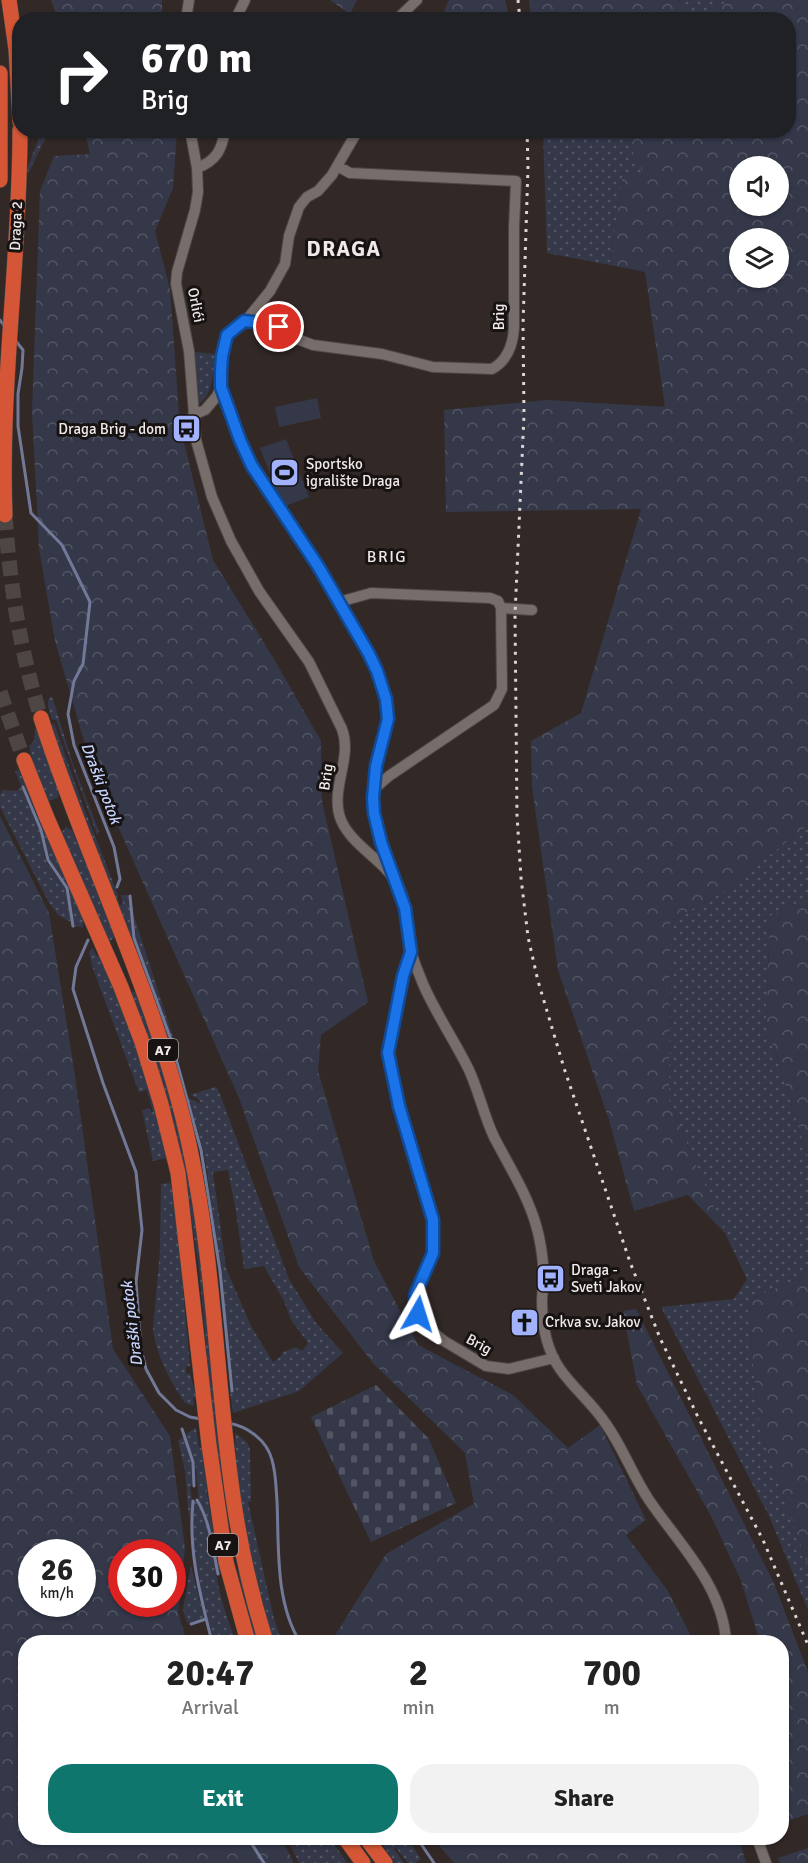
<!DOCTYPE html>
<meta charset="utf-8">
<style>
:root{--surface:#fff;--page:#f2f2f2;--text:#222;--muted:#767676;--accent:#0f766e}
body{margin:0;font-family:Signika,sans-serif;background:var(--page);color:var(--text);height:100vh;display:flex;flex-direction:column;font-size:22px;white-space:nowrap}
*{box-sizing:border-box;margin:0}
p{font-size:20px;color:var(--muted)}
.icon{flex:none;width:33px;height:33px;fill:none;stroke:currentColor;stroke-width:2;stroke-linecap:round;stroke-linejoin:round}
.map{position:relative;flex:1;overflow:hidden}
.side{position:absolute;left:18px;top:1635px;width:771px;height:210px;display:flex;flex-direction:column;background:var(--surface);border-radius:24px;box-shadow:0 2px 4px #0004}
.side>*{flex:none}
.banner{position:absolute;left:12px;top:12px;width:784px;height:126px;border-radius:24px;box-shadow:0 2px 4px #0004;background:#202124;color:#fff;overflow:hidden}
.buttons{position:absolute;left:729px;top:156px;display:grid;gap:12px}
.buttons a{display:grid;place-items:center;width:60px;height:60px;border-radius:50%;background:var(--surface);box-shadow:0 2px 4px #0004;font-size:30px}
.speed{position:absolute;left:18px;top:1539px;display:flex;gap:12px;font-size:30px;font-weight:700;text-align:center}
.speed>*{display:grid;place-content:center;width:78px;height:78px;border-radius:50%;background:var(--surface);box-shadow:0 2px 4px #0004;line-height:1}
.speed small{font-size:15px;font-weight:400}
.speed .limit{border:9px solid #d22;background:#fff;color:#111}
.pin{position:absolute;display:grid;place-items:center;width:51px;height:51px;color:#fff;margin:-26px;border:3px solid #fff;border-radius:50%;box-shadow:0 2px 6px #0007}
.me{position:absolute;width:66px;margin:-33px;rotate:6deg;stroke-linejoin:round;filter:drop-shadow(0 0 4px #0008)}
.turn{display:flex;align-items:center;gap:21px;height:126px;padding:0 30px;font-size:27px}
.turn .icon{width:78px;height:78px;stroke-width:2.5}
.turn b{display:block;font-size:42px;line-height:51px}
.eta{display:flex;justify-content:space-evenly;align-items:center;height:102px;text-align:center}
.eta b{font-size:36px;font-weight:700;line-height:42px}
.cta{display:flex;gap:12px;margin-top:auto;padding:12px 30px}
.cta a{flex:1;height:69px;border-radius:24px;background:var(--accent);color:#fff;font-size:24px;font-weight:700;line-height:69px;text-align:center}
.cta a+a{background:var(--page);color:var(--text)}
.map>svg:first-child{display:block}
</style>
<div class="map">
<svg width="808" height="1863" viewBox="0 0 808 1863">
<defs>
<pattern id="grass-dots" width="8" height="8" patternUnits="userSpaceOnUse" patternTransform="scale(1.5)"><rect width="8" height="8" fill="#343849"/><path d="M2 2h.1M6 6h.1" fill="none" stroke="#525563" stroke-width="1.8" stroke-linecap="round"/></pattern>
<pattern id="forest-crowns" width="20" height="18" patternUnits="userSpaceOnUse" patternTransform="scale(1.5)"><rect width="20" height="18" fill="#343849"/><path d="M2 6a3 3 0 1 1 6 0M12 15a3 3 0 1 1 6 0" fill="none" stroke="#525563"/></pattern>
<pattern id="cemetery-stones" width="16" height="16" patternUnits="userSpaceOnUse" patternTransform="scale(1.5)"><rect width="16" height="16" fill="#343849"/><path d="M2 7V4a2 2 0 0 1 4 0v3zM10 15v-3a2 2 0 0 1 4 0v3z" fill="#525563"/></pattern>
</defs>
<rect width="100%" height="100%" fill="#322927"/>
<!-- grass -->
<path fill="url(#grass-dots)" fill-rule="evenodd" d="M679,0H730L696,20L685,19Z
M42,131H72L73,138L47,135L29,172L26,171Z
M543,131H622L646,177L623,172L610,265L547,253Z
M195,352L215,354C213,370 214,393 200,403L197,402L192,373Z
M52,696L72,761L99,832L97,835L56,720H52L48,707V700Z
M54,723L82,803L118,895L117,897L120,905H123L121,895H128L131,910L133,938L156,999L174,1055L63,761L51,725Z
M37,728L60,793L57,798L49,801L33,764L29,746L34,741L35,729Z
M19,770L83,917V928L77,926L75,927L68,888L48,860L43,830L24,785L21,786L15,771Z
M21,787L40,831L46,861L66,889L71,922L58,915L48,901L0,807V796L2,790L16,791Z
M808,825V898L770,916L766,1023L808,1157V1274L747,1301L760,1431L808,1565V1610L770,1518L661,1307L734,1299L747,1279L725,1233L669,1101L670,921L720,894Z
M66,827L72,830L115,937L109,942L61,833Z
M133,913L179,1055H176L167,1025L136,938Z
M92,948L97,956L99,955C128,1020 153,1087 166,1158L153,1161L142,1110L150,1108L152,1113L153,1112L147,1090L139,1092L92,966L89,952Z
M133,991L135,992L138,997C155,1045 171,1095 182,1145C205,1253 212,1364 223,1474L221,1477L215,1444L199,1269L187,1189L131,994Z
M215,1087L218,1089L289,1279L316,1323L343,1353L299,1391L233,1413L230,1392H233L221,1275L207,1172L203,1150L188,1098L202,1104L197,1098L190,1095ZM228,1170L236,1211L244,1269L264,1266L284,1301L291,1320L308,1343L302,1351L296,1347L283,1352L280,1357L273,1362L251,1326L226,1268L213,1172Z
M171,1183L177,1224L190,1366L186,1367V1373L190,1374L197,1399L193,1397L194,1406L185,1403C171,1382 156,1355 153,1329L160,1251L161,1184Z
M196,1427L199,1447L202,1448L208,1499L221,1573L219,1574L213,1542L199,1501L195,1462L185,1435Z
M235,1433L247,1442L250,1449L251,1501L248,1502L274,1619L282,1642H274L260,1596L246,1532L236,1467Z
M183,1437L192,1463L193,1485L190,1487L192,1500L189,1519L185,1471L178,1441Z
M194,1501H196C209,1524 213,1553 217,1578C220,1600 229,1622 236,1642H214C201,1593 188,1553 194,1501Z
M191,1565L204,1618L187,1623L183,1609Z
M237,1570L239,1572L260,1642H256Z
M287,1838H330L347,1863H299Z
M378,1838H407L421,1859L415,1863H408L396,1848L394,1849L404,1863H395Z"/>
<!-- forest -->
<path fill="url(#forest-crowns)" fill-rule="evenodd" d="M51,0H162V19H58Z
M330,0H357L350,14Z
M449,0H505L510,19H441Z
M529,0H679L685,19H531Z
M730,0H808V825L720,894L670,921L669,1101L725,1233L688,1195L634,1211L609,1120L558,970L532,787L531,741L581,713L641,509L446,512L444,410L546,400L665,407L645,272L610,265L623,172L645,176L622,131L789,130V20L696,19ZM740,166H778V206H740ZM778,238V278H740V238Z
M85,131H177L173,188L155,231L170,289L180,426L213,560L274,659L321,741L322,801L368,1002L321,1035L318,1071L374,1261L418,1345L513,1395L568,1448L600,1425L646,1520L626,1535L668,1591L694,1642H331L386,1554L474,1504L465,1453L372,1362L299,1267L239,1098L92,768L55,641L39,549L32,411L40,191L54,156L90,154Z
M0,816L49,913L74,1069L113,1349L170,1436L185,1548L178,1612L187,1642H26V1838H281L294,1863H0ZM32,1552H82V1604H32ZM122,1552H172V1604H122Z
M808,898V1157L766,1023L770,916Z
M808,1274V1565L760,1431L747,1301Z
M636,1309L773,1581L808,1672V1814L782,1823V1752L790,1741L782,1712V1642H760L741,1581L712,1518L637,1385L623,1311Z
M433,1838H739L746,1863H454Z
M808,1848V1863H780L778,1858Z"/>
<!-- cemetery -->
<path fill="url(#cemetery-stones)" d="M376,1385L429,1439L456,1503L371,1542L311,1417Z"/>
<!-- pitch -->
<path fill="#343849" d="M317,398L321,418L279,427L275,407Z
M286,439L309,497L283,507L260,448Z"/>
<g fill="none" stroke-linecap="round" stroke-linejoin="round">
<!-- stream -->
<path stroke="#727998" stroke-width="3" d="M0,320L5,327
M15,340L23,350L22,368L18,394V426L31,513L62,545L90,602L83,664L74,681L68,714L74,745L114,847L120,879L117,887
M23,787L41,830L48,860L67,888L73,926
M130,896L134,938L170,1037L201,1150L220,1271L232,1391
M88,940L76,967L73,989L103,1083L136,1172L142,1230L136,1282L141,1349L146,1369L159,1393L176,1410L190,1417L201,1419
M228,1423C247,1426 267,1440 272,1460C276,1473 276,1488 277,1501C279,1547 275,1602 300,1642
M182,1429L193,1462L194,1486
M197,1500C210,1521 213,1550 218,1574
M193,1501C188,1551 200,1594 212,1642
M191,1624L206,1619
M204,1642L211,1640
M248,1838L264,1863
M417,1838L434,1863"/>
<!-- highway-tunnel -->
<path stroke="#4e4644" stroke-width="15" stroke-dasharray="15 8" stroke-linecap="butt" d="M5,515C10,585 20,651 41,718
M0,692L24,760"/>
<defs>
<path id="minor" d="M186,20L189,0
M238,20V14L245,0
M396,20L417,0
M190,130L197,168L198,192L195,210L177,272L176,284L189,351L196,440L212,497L231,541L259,591L309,662L342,729C353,759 329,790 341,820C352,846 384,860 398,885C408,905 407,929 411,950C413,961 419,973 423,984C436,1014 455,1041 469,1070C479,1092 484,1116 494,1137C509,1166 527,1194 536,1225C541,1242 543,1259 544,1276C544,1284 542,1293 542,1301C542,1325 546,1349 560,1369C574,1389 593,1404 606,1424C623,1448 633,1476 649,1500C679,1544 723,1586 726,1642
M197,168C216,161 222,150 225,130
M244,321L274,324L292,337L313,345L382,354L433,367L492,369C508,360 513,345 514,328V227L516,181L350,173L337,166
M221,386L240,440L252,466L318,566L377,671L386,699L388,719L378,754L373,798L377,828L392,875
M193,415L205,410L217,396L221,386L222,356L227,335L248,318L270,291L285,264L289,236L299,207L307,197L318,191L332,175L358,130
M339,602L371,593L490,598L498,601L501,608L502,689L494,705L389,776L374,789
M501,608L532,610
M411,952L403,976L388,1053L399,1106L433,1220V1253L415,1295V1303L418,1314L424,1325L444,1341L486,1366L509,1369L554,1358
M757,1838L766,1863"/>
<path id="highway" d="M9,0L16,49L20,122
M0,73V180
M5,515C0,387 20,259 20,130
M41,718C87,863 159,1000 190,1149C216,1271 216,1395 236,1516C243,1559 253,1601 266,1642
M24,760L47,818L121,987L142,1042L161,1104L178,1173L209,1445L226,1562L248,1642
M345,1838L363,1863
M366,1838L385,1863"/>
</defs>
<!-- minor casing -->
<use href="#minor" stroke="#4c4644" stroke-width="12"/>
<!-- highway casing -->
<use href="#highway" stroke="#4c4644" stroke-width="16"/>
<!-- minor -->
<use href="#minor" stroke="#776d6b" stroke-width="10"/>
<!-- highway -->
<use href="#highway" stroke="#d45636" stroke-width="15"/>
<!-- rail -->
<path stroke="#dcd5d4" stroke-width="3" stroke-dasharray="3 6" stroke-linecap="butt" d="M518,0L520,20
M527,130L528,167L523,325L524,415L515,615L517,815L521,878L528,937L538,981L564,1068L630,1262L660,1338L698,1417L763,1540L808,1645"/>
</g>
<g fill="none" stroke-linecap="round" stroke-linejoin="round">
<defs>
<path id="route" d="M279,327L273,324L244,321L227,335L222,356L221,372V387L240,440L252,466L318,566L369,654L377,671L386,699L388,719L376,766L373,798L374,813L381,842L405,908L411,952L403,976L388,1053L399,1106L433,1220V1253L415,1295V1303L418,1314"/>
</defs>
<!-- route casing -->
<use href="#route" stroke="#114b97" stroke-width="15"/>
<!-- route -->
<use href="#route" stroke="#1a73e8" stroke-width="10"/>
</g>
<!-- icons -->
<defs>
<symbol id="bus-square" viewBox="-11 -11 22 22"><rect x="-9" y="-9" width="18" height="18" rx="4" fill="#a2b2fd" stroke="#171312"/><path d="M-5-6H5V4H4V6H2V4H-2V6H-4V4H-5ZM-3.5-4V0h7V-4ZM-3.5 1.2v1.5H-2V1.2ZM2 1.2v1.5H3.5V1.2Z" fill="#111"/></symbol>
<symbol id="stadium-square" viewBox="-11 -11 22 22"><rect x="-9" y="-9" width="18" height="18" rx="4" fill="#a2b2fd" stroke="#171312"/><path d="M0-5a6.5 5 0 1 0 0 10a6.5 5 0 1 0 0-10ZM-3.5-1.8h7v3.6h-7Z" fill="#111"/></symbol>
<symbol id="church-square" viewBox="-11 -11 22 22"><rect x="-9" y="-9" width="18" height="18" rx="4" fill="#a2b2fd" stroke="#171312"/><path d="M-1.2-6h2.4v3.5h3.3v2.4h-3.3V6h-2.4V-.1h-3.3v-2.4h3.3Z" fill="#111"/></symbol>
</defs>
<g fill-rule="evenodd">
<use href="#bus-square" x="170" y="412" width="33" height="33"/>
<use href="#stadium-square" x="268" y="456" width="33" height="33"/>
<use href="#bus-square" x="534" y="1262" width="33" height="33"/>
<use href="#church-square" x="508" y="1306" width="33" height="33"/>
</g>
<g text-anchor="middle" stroke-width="6" stroke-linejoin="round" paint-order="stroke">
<!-- shield labels -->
<g fill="#171312" stroke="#aea9a8" stroke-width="1.5">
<rect x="148" y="1039" width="30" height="22" rx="4.5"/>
<rect x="208" y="1534" width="30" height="22" rx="4.5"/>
</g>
<g font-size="14" font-weight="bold" fill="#efe9e8">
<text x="163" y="1055">A7</text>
<text x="223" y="1550">A7</text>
</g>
<!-- street labels -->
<g font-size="15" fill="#efe9e8" stroke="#171312">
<text transform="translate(16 226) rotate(-87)" y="5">Draga 2</text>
<text transform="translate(196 305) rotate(79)" y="5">Orlići</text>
<text transform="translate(499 317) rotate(-90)" y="5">Brig</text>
<text transform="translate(326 777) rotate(-82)" y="5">Brig</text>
<text transform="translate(479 1344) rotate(29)" y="5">Brig</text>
</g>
<!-- poi labels -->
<g font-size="15" fill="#efe9e8" stroke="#171312" text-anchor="start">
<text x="166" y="434" text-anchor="end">Draga Brig - dom</text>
<text x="306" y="469">Sportsko<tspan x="306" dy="17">igralište Draga</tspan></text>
<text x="571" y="1275">Draga -<tspan x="571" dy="17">Sveti Jakov</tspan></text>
<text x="545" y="1327">Crkva sv. Jakov</text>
</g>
<!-- neighbourhood labels -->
<g font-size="16" letter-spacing="1.5" fill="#efe9e8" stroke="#171312">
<text x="387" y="562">BRIG</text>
</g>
<!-- water labels -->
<g font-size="16" font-style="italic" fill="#c6d2fe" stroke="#171312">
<text transform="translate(102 783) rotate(69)" y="6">Draški potok</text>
<text transform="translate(131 1324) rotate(-97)" y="6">Draški potok</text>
</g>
<!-- district labels -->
<g font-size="21" font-weight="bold" letter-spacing="1.5" fill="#efe9e8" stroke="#171312">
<text x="344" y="256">DRAGA</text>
</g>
</g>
</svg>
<div class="buttons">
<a><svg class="icon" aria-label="sound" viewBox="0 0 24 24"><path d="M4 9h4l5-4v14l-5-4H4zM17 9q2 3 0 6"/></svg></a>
<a><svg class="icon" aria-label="layers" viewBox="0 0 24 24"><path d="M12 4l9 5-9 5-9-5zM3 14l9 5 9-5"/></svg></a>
</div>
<div class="speed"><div>26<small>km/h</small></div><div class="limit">30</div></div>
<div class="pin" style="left:279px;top:327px;background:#d93025"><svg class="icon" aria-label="arrive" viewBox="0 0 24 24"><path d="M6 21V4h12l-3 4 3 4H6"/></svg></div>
<svg class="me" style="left:418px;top:1314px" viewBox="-20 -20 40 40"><path d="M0-17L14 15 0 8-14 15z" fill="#1a73e8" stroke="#fff" stroke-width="4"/></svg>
<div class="banner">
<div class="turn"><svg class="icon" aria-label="right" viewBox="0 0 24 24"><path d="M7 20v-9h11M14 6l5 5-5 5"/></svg><div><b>670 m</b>Brig</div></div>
</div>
<section class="side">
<div class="eta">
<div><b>20:47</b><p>Arrival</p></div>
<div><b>2</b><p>min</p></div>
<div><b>700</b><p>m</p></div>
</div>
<div class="cta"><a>Exit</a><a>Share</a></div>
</section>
</div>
